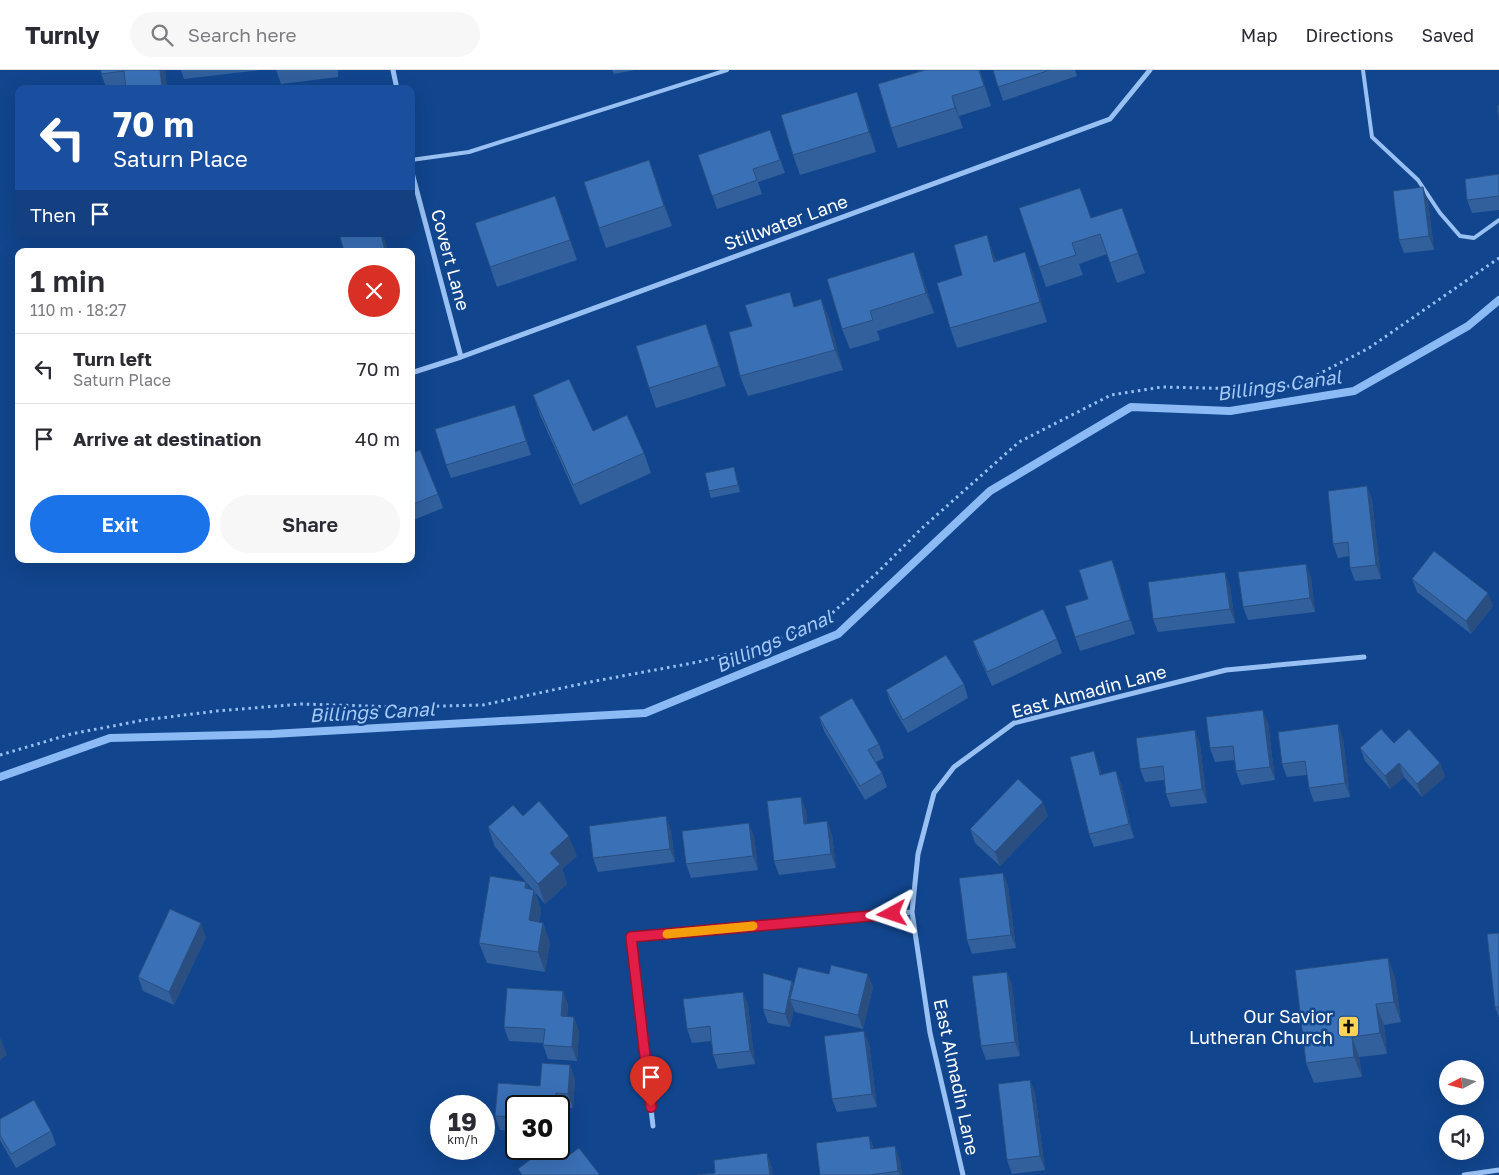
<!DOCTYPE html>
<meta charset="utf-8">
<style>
:root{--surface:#fff;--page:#f7f7f7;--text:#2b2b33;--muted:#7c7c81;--line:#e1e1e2;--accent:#1a73e8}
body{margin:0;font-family:"Golos Text",sans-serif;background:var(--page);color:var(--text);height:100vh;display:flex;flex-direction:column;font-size:19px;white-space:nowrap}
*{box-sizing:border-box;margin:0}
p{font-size:16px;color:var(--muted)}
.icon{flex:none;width:28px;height:28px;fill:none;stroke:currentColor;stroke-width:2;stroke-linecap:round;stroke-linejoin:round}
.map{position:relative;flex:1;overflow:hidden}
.details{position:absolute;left:15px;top:178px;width:400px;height:315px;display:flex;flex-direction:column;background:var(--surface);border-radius:10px;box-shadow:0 5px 20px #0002}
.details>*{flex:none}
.guide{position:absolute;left:15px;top:15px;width:400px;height:152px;border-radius:10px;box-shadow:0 5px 20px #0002;background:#1a4fa0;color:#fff;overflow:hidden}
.needle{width:32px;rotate:263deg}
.buttons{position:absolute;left:1439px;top:990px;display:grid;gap:10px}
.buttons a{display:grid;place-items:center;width:45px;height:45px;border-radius:50%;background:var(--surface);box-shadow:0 5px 20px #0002;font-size:25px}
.speed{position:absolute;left:430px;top:1025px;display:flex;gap:10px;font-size:25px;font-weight:700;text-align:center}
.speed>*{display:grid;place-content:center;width:65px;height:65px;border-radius:50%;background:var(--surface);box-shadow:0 5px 20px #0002;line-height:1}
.speed small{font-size:12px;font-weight:400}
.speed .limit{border:2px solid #111;border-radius:8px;background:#fff;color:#111}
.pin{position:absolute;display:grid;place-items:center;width:42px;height:42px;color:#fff;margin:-51px -21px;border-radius:50% 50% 50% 0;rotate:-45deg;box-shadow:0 0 5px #0007}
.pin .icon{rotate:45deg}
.me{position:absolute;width:55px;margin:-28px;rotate:265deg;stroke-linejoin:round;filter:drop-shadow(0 0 4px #0008)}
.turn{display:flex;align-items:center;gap:18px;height:105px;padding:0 15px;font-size:22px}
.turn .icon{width:65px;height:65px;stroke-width:2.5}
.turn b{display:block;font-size:35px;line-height:42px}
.then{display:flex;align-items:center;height:48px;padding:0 15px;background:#0003;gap:10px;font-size:19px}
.round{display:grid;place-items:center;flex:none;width:52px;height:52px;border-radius:26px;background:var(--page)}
.summary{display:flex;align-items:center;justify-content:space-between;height:85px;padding:0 15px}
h1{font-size:30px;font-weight:600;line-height:38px}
.action{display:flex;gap:10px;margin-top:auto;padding:10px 15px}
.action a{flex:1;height:58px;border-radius:30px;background:var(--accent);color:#fff;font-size:20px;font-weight:600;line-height:58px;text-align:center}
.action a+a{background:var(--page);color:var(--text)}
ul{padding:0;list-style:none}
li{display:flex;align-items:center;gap:15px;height:70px;padding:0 15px;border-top:1px solid var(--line)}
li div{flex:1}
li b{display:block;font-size:19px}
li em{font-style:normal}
header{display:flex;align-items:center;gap:30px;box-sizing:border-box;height:70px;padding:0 25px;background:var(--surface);border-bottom:1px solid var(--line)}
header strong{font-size:24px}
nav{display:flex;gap:28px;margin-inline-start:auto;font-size:18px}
.search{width:350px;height:45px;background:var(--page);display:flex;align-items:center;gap:12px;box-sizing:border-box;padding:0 18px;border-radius:28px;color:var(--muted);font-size:19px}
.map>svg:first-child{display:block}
</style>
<header>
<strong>Turnly</strong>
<div class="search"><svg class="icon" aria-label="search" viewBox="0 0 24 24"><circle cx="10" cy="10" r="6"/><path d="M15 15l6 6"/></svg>Search here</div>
<nav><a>Map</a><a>Directions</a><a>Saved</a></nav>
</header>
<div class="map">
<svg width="1499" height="1105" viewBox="0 0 1499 1105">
<rect width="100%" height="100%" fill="#11458d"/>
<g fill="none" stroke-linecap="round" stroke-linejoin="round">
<!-- stream -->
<path stroke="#8bbaf5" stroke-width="8" d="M0,707L110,668L272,664L645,643L838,564L990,421L1131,337L1230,341L1354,321L1468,256L1499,230"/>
<!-- path -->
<path stroke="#99c0f2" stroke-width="3" stroke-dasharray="2.5 4" stroke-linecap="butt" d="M0,685L71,664L144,650L217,641L301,634L401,637L483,635L590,612L698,592L767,574L830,545L878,502L921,459L1019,372L1111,325L1162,317L1249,319L1283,318L1313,307L1369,278L1499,188"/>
<!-- lane -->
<path stroke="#99c0f2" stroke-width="4" d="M1363,0L1372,67L1418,110L1440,143L1460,166L1474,168L1499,150
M411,90L469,82L727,0"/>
<!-- street -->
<path stroke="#99c0f2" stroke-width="5" d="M393,0L397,19
M411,99L461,287
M411,303L461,287L1110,49L1150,0
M653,1056L631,867L912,842
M963,1105L930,963L912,842L918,784L934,723L954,697L1014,653L1226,600L1364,587
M1464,1105L1499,1100"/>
</g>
<!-- wall -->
<path fill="#32609d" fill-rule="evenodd" d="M101,0H165L167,19H107L101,4Z
M181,0H260L184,9Z
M276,0H338V7L281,14Z
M612,0H635L614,4Z
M980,0L991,36L959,46L963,58L898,78L891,58Z
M993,0H1075L1077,6L1003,31Z
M857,22L864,42L876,82L800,105L793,85Z
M770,60L785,103L758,112L762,124L717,139L698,85Z
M649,90L672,156L606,178L599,158Z
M1499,104V140L1472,143L1467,130Z
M555,126L577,190L497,217L490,197Z
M1428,131L1434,180L1404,183L1399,170Z
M1091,148L1129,158L1145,203L1117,213L1107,184L1079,194L1083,205L1046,217L1039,197Z
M1025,182L1033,203L1047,252L957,278L950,258L994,185L996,191Z
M921,202L934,243L877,261L880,270L850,279L842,259Z
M821,229L829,249L843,300L748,326L740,306L752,256L795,237Z
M706,254L713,274L726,316L656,338L649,318Z
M533,325L593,361L644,383L651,403L580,435L540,345Z
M520,349L531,385L451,408L446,395Z
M411,384L438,424L443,438L411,451Z
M734,397L736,404L740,422L711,428L709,421Z
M1367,416L1372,430L1381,509L1355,511L1350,498L1349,486L1338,488L1333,474Z
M1306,494L1311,508L1315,542L1248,550L1243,537Z
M1117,504L1135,564L1080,581L1075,567L1088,529Z
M1412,509L1493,536L1471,564L1417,522Z
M1230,516L1235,553L1158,562L1153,549Z
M1057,569L1062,583L992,616L978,585L973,571Z
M964,614L968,628L908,663L891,634L886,620Z
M819,647L879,674L884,688L876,692L882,703L887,717L865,730L824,661Z
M1268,653L1275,710L1241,715L1236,701L1235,690L1215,692L1210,678Z
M1195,660L1200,674L1207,733L1171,737L1166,724L1164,710L1145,712L1140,699Z
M1343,668L1350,727L1314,732L1309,718L1307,705L1287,707L1282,694Z
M1394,673L1440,693L1445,707L1422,727L1404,707L1390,719L1365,691L1360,678Z
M1099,695L1101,704L1116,701L1121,714L1134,768L1094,777L1089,764Z
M801,727L806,741L807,754L827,751L832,765L836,798L779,805L774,791Z
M523,746L577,786L562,799L567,814L545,834L535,822L541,840L539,852L543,853L550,873L545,902L487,893L479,873L526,812L495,777L488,757ZM526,812L533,820L529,819Z
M1048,746L1000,796L975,773L970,759Z
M671,760L675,792L598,802L593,788Z
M754,766L758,800L691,808L686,794Z
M1003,803L1008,816L1016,878L972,884L967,870Z
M1499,863V948L1495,937Z
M206,867L174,935L143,921L138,907Z
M1388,888L1395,908L1401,952L1384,955L1387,984L1359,987L1362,1007L1314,1013L1306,993Z
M1007,902L1012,915L1020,986L986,990L981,976Z
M794,914L873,917L863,959L795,942L794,939L790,957L768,953L763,939Z
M563,921L568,935L567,947L579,961L577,991L548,989L543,975L544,973L509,971L504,957Z
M743,922L748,935L755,994L718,999L713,985L712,971L692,973L687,959Z
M864,961L869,974L877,1037L837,1042L832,1029Z
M575,1008L573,1038L561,1037L559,1064V1036H516V1061L500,1060L495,1046L540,1016Z
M1030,1010L1035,1024L1045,1100L1012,1104L1007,1090Z
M0,1049L51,1061L56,1075L16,1098L0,1070Z
M869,1066L874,1079L900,1090L902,1105H820Z"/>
<!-- shaded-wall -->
<path fill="#294e7f" d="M160,0H165L167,19H163Z
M979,0H980L991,36L984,16Z
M857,22L864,42L876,82L869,62Z
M952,26L959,46L963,58L955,38Z
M649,90L656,110L672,156L664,136Z
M1423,117L1428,131L1434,180L1429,166Z
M555,126L563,146L577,190L570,170Z
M381,164H383L388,181H385Z
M987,165L994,185L1002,212L994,192Z
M914,182L921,202L934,243L926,223Z
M1025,182L1033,203L1047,252L1040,232Z
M821,229L829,249L843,300L835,280Z
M706,254L713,274L726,316L719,296Z
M515,335L520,349L531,385L526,371Z
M1367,416L1372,430L1381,509L1376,495Z
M1112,490L1117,504L1135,564L1130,550Z
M1306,494L1311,508L1315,542L1310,528Z
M1225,502L1230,516L1235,553L1230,539Z
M1488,523L1493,536L1471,564L1466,551Z
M1263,640L1268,653L1275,710L1270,697Z
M1338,654L1343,668L1350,727L1345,713Z
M1195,660L1200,674L1207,733L1202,719Z
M1094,681L1099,695L1105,718L1100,705Z
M1399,693L1404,707L1390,719L1385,706Z
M1440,693L1445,707L1422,727L1417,714Z
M1116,701L1121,714L1134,768L1129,754Z
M801,727L806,741L809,768L804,754Z
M1043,732L1048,746L1000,796L995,782Z
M666,746L671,760L675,792L670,779Z
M827,751L832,765L836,798L831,784Z
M749,753L754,766L758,800L753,786Z
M569,766L577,786L562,799L567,814L545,834L538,814L550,783Z
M1003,803L1008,816L1016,878L1011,865Z
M526,812L532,829L534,820L541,840L536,870L529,850L525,818Z
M201,853L206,867L174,935L169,922Z
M543,853L550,873L545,902L538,882Z
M1388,888L1395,908L1401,952L1394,932Z
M1007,902L1012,915L1020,986L1015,972Z
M868,904L873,917L863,959L858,945Z
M792,911L797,925L790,929L794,939L790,957L785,944Z
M563,921L568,935L566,960L561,946Z
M743,922L748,935L755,994L750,981Z
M1376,934L1384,955L1387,984L1380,963Z
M574,947L579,961L577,991L572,977Z
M864,961L869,974L877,1037L872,1024Z
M0,967L7,985L0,990Z
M1352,967L1359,987L1362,1007L1354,987Z
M570,995L575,1008L573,1038L568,1024Z
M1030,1010L1035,1024L1045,1100L1040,1086Z
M556,1023L561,1037L559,1064V1036H555Z
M869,1066L874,1080L871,1079Z
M895,1076L900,1090L902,1105H900L898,1101Z
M767,1083L772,1097L773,1105H770Z"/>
<!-- building -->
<path fill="#3a70b6" stroke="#294e7f" d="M101,0H160L162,17L145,19H126L124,1L101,4Z
M925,0H979L984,16L952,26L955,38L891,58L878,14Z
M993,0H1050L998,17Z
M857,22L869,62L793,85L781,45Z
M1499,35V50L1497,36Z
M770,60L780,90L753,99L757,110L712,126L698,85Z
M649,90L664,136L599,158L584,112Z
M1499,104V126L1467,130L1465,109Z
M1423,117L1429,166L1399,170L1393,121Z
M1080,118L1091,148L1122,138L1138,183L1110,193L1100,164L1072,173L1076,185L1039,197L1019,138Z
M555,126L570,170L490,197L475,153Z
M339,164H381L385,181H344Z
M987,165L994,192L1025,182L1040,232L950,258L937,213L962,205L954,175Z
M914,182L926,223L870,241L873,250L842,259L827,209Z
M790,222L794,237L821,229L835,280L740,306L729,262L752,256L745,235Z
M706,254L719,296L649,318L636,276Z
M569,309L593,361L627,345L644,383L573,415L533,325Z
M515,335L526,371L446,395L435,359Z
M420,380L438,424L411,435V384Z
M734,397L738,415L709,421L705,403Z
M1367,416L1376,495L1350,498L1348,472L1333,474L1328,421Z
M1434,481L1488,523L1466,551L1412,509Z
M1112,490L1130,550L1075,567L1065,536L1088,529L1079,500Z
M1306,494L1310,528L1243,537L1238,502Z
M1225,502L1230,539L1153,549L1148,512Z
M1043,539L1057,569L987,602L973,571Z
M946,585L964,614L903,650L886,620Z
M852,628L879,674L868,680L882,703L860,716L819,647Z
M1263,640L1270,697L1236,701L1233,676L1210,678L1206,647Z
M1338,654L1345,713L1309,718L1305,691L1282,694L1278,662Z
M1381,659L1394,673L1409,659L1440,693L1417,714L1399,693L1385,706L1360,678Z
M1195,660L1202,719L1166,724L1163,696L1140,699L1136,668Z
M1094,681L1100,705L1116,701L1129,754L1089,764L1070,687Z
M1018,709L1043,732L995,782L970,759Z
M801,727L804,754L827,751L831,784L774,791L767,731Z
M539,731L569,766L550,783L560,794L538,814L488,757L513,735L523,746Z
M666,746L670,779L593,788L589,756Z
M749,753L753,786L686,794L682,761Z
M1003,803L1011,865L967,870L959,808Z
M490,806L526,812L525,818L534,820L529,850L543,853L538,882L479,873Z
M170,839L201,853L169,922L138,907Z
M1499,863V937H1495L1487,864Z
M1388,888L1394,932L1376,934L1380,963L1352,967L1354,987L1306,993L1295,900Z
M831,895L868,904L858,945L790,929L798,897L829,904Z
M1007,902L1015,972L981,976L972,906Z
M763,903L792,911L785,944L763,939Z
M507,918L563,921L561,946L574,947L572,977L543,975L545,959L504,957Z
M743,922L750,981L713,985L710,956L687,959L683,929Z
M864,961L872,1024L832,1029L824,966Z
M542,993L570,995L568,1024L556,1023L555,1036H516V1047L495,1046L498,1013L540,1016Z
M1030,1010L1040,1086L1007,1090L998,1014Z
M34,1030L51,1061L11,1084L0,1065V1049Z
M869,1066L871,1079L895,1076L898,1101L870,1105H820L816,1073Z
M579,1078L600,1105H522L518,1099L544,1079H556L564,1089Z
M767,1083L770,1105H697L715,1103L714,1090Z"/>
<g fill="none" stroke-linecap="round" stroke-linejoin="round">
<defs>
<path id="route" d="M651,1037L631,867L892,844"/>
</defs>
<!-- route casing -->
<use href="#route" stroke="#92132f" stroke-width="12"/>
<!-- route -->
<use href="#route" stroke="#e11d48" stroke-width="9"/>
<!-- slow -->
<path stroke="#f59e0b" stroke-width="9" d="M667,864L753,856"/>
</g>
<!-- icons -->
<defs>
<symbol id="church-square" viewBox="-11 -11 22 22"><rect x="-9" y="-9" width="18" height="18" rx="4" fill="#ffd25a" stroke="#11458d"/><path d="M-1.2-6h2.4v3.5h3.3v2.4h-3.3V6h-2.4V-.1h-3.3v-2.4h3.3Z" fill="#111"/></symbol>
</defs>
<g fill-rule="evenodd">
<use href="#church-square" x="1336" y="944" width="25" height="25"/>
</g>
<g text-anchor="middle" stroke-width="5" stroke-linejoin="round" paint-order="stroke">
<!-- street labels -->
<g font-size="18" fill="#fff" stroke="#11458d">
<text transform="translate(786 153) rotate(-20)" y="6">Stillwater Lane</text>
<text transform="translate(450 190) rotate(75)" y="6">Covert Lane</text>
<text transform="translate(1089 622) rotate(-15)" y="6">East Almadin Lane</text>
<text transform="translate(956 1007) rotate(78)" y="6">East Almadin Lane</text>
</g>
<!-- poi labels -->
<g font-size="18" fill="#fff" stroke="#11458d" text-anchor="end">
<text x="1333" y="953">Our Savior<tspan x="1333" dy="21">Lutheran Church</tspan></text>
</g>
<!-- water labels -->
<g font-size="19" font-style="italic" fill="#a5caf9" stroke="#11458d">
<text transform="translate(1279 315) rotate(-8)" y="7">Billings Canal</text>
<text transform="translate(774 571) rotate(-24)" y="7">Billings Canal</text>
<text transform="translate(372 642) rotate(-3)" y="7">Billings Canal</text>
</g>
</g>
</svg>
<div class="buttons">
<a><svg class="needle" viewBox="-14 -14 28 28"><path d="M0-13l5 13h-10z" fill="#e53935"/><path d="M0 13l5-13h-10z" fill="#7c7c81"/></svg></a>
<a><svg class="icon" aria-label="sound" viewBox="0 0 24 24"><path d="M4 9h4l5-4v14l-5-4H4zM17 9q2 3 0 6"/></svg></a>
</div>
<div class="speed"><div>19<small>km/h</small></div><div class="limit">30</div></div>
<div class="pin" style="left:651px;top:1037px;background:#d93025"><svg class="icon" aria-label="arrive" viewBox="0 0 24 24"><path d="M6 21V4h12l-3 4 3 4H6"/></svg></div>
<svg class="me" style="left:892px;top:844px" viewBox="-20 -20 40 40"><path d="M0-17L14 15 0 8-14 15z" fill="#e11d48" stroke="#fff" stroke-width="4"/></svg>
<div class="guide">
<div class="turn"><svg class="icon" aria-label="left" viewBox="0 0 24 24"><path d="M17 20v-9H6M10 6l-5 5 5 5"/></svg><div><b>70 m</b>Saturn Place</div></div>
<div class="then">Then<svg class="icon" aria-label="arrive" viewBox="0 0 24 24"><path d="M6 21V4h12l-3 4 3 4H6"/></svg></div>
</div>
<section class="details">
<div class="summary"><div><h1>1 min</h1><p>110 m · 18:27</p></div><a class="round" style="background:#d93025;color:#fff"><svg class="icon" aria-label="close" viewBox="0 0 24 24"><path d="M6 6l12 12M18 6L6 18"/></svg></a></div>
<ul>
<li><svg class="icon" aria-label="left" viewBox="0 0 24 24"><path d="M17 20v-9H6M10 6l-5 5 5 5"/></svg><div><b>Turn left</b><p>Saturn Place</p></div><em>70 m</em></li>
<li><svg class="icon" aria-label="arrive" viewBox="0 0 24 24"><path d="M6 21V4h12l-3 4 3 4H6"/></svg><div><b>Arrive at destination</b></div><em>40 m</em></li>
</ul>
<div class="action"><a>Exit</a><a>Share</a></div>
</section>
</div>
